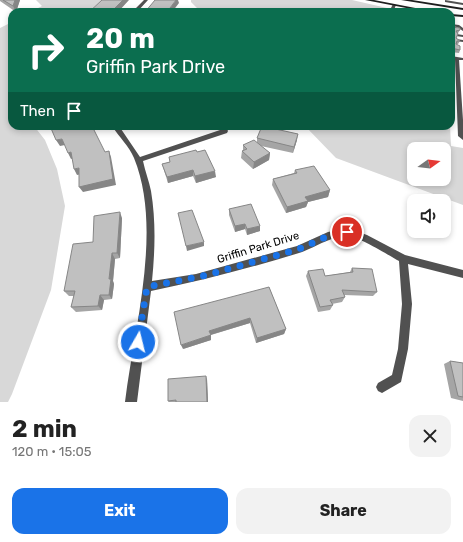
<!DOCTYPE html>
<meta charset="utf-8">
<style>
:root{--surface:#fff;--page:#f2f2f2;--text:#222;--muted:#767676;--accent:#1a73e8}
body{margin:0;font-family:Rubik,sans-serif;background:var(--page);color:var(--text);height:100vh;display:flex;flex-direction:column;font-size:15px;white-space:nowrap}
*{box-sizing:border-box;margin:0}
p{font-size:13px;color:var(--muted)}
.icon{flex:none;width:22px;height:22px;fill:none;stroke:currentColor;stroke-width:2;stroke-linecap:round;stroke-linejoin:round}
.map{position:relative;height:402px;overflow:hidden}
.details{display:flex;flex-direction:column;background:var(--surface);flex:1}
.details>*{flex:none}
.banner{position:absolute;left:8px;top:8px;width:447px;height:122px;border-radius:12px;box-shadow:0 2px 6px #0003;background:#0b6e4f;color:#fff;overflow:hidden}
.needle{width:26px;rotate:75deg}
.controls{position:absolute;left:407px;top:142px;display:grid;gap:8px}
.controls a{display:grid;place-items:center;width:44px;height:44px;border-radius:8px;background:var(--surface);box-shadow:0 2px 6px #0003;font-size:20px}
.pin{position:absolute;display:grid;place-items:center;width:34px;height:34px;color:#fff;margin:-17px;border:2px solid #fff;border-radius:50%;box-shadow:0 1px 4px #0007}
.me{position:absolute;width:44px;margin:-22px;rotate:8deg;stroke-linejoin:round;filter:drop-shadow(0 0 3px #0008)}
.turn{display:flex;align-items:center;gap:14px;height:84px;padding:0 12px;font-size:18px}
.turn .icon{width:52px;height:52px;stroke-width:2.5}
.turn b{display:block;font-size:28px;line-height:34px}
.then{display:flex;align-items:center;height:38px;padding:0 12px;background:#0003;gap:8px;font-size:15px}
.round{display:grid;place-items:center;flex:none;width:42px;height:42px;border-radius:12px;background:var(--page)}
.head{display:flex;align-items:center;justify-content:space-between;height:68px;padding:0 12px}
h1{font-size:24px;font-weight:700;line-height:30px}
.cta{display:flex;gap:8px;margin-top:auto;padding:8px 12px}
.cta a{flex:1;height:46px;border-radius:12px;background:var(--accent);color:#fff;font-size:16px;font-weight:700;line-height:46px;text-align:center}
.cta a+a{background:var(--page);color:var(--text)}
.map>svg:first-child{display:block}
</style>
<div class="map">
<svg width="463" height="402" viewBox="0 0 463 402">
<rect width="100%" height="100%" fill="#fff"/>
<!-- green -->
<path fill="#d8d8d8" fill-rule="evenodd" d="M36,0H102L88,12H30L42,6Z
M191,0H352L387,8L385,12H201L191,2Z
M12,22V126H34L45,140L57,169L65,206L51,290L12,394L8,402H0V28Z
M305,126H450L451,146L463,148V205L336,158ZM414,149H444V179H414Z"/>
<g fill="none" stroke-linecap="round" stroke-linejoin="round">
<!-- service -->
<path fill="#515151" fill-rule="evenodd" d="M445,0L463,3V5L445,2Z
M393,4L396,5L393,12H389Z
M451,24L459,25L463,28V31L457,27L451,26Z
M456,34L463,35V37L456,36Z
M456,39L463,40V42L456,41Z
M451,56L463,58V60H459L463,120V140L458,136L455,59L451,58Z"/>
<!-- minor -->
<path fill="#515151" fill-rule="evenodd" d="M144,0H148L137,12H132Z
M112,126H119L140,157L223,129H227L228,131L227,133L143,161C145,171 149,181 151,191C156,221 155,251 152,281L196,274L297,246L328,232L347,228L367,235L405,255L463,270V278L408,264L412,304L408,349L401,382L382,393L378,391L376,387L378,383L392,375L398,349L402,304L399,261C388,255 358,236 347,236C333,235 312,249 299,253C250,268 201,281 151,291L137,402H125C134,328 163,229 134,158C129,146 119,137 112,126Z"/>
<!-- secondary -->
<path fill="#1e1e1e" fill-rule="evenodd" d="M365,0H374L436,12H427Z
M401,0H412L463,8V10Z
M451,14L463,15V17L451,16Z"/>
</g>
<!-- wall -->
<path fill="#a5a5a5" d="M0,0H20L16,12L0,1Z
M451,27L460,30L458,33H457L456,38L460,41L458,44H456L460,50L459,53L451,52Z
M261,126H271L267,127L297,140L293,153L261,146L270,153L269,160L253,169L241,158L242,151H243V145L257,142V138L262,127Z
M197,152L216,177L196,183L193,176L168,183L162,164L170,162L169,157Z
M295,170L330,190L328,197L308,202L306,207L286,213L272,185L273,179L294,173Z
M229,209L260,226V231L247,235L245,229L235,232L229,215Z
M122,218L120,258L115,259L113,281L114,284L112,299L104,300L102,310L76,312L71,307L74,296H69L64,291L93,242Z
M352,268L377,292L373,296L344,295L345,297L342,302L332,304L333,305L330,310L318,312L306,276L308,271L325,276L350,272Z
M269,287L286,329L284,334L256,343L250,323L211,335V340L183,349Z
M450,361L463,363V401L451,398L444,364Z
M207,379L208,402H169L168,401Z"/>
<!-- shaded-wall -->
<path fill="#868686" d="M15,0H20L16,12L13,6Z
M123,0H129L118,12H111Z
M176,0H178L179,3L172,12H167Z
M298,134L297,140L293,153L294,147Z
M62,139L65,145L60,146L56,140Z
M109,151L111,157L116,185L83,192L79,187Z
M71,152L75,158L71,159L68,153Z
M270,153L269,160L253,169L254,162Z
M79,168L82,174L77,175L74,169Z
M193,170V176L168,183L167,177Z
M215,171L216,177L196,183L195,176Z
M330,190L328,197L308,202L306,207L286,213L287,207L305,197Z
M120,212L122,218L120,258L117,253Z
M245,224V229L235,232V226Z
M260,226V231L247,235V229Z
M204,242V246L187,251L186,246Z
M112,253L115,259L113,281L114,284L112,299L109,295V279Z
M100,295L104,300L102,310L98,306Z
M250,318V323L210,335L209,331Z
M286,329L284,334L256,343L257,338Z
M211,335V340L183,349L181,345Z
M206,376L207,379L208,402H207Z"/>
<!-- building -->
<path fill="#c0c0c0" stroke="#868686" d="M3,0H15L13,6Z
M102,0H123L111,12H89Z
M155,0H176L167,12H145Z
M451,27L460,28V30L456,31L458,34L456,38L460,41H457L456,44L460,46V50L451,48Z
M50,126H92L105,152L109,151L113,179L79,187V168L74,169L71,152L68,153L62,139L56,140Z
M262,126L298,134L294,147L257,138Z
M254,140L270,153L254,162L242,151L247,149L243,145Z
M196,150L197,152L205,150L215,171L195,176L193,170L167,177L162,164L170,162L169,157Z
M314,166L330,190L305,197L308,201L287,207L273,179L297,173L295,170Z
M251,204L260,226L247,229L245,224L235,226L229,209Z
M192,210L204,242L186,246L178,213Z
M120,212L117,253H112L109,279H111L109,295H100L98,306L71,307L75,291H64L73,244L93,242L94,216Z
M352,268L372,269L377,292L342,290L345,297L330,300L333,305L320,307L308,271L323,269L325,276L353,272Z
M269,287L286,329L257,338L250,318L209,331L211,335L181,345L174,312Z
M450,361L463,363V397L458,396Z
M206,376L207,402H176V400L168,401V379Z"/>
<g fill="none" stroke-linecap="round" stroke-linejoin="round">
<!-- route -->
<path stroke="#1a73e8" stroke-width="7" stroke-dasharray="0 12.6" d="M138,342L147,287L207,275L299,249L328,236L347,232"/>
</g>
<g text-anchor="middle" stroke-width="3" stroke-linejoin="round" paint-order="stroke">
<!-- street labels -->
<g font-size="11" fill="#000" stroke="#fff">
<text transform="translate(258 247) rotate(-17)" y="4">Griffin Park Drive</text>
</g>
</g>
</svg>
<div class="controls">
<a><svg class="needle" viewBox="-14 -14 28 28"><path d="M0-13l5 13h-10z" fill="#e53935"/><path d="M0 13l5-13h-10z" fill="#767676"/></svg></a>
<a><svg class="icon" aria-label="sound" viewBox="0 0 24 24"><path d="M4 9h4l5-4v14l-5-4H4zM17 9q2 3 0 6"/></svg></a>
</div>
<div class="pin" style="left:347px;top:232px;background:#d93025"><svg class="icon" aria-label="arrive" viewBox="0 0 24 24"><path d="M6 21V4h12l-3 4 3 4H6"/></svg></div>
<svg class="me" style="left:138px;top:342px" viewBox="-20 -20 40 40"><circle r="17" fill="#1a73e8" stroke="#fff" stroke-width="3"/><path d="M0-11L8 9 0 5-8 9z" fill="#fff"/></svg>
<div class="banner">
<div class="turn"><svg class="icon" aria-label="right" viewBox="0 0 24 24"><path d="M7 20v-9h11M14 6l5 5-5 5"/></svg><div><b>20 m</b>Griffin Park Drive</div></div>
<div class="then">Then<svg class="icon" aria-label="arrive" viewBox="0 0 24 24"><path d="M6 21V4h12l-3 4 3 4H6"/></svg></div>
</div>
</div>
<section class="details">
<div class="head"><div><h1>2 min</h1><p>120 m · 15:05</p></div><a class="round"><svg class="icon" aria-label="close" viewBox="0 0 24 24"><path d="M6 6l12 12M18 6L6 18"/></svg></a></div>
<div class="cta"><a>Exit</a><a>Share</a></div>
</section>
